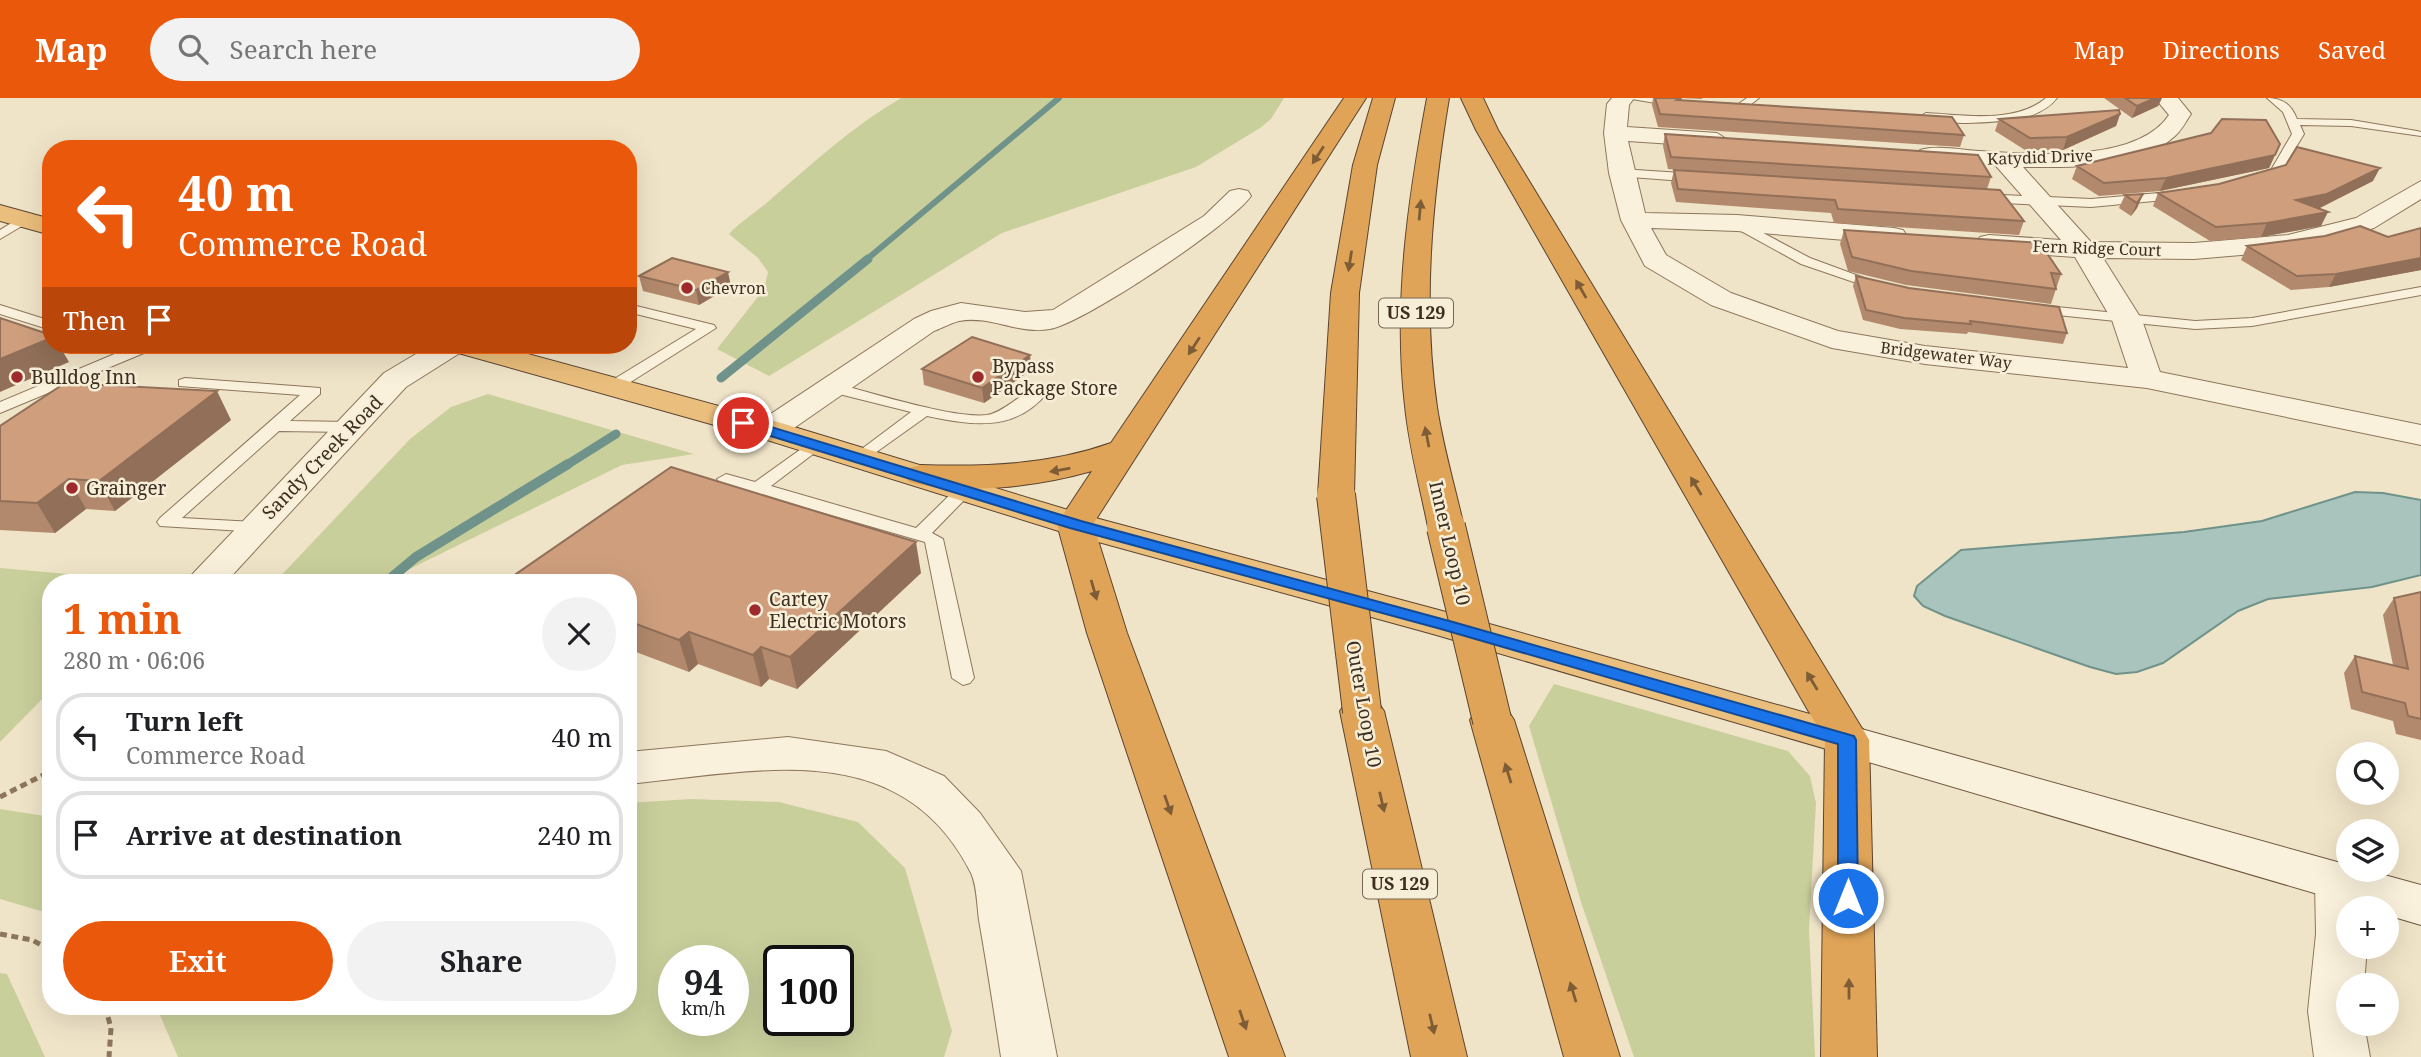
<!DOCTYPE html>
<meta charset="utf-8">
<style>
:root{--surface:#fff;--page:#f2f2f2;--text:#202124;--muted:#757577;--line:#e0e0e0;--accent:#ea580c}
body{margin:0;font-family:"Noto Serif",serif;background:var(--page);color:var(--text);height:100vh;display:flex;flex-direction:column;font-size:26px;white-space:nowrap}
*{box-sizing:border-box;margin:0}
p{font-size:23px;color:var(--muted)}
.icon{flex:none;width:38px;height:38px;fill:none;stroke:currentColor;stroke-width:2;stroke-linecap:round;stroke-linejoin:round}
.map{position:relative;flex:1;overflow:hidden}
.sheet{position:absolute;left:42px;top:476px;width:595px;height:441px;display:flex;flex-direction:column;background:var(--surface);border-radius:28px;box-shadow:0 7px 28px #0002}
.sheet>*{flex:none}
.guide{position:absolute;left:42px;top:42px;width:595px;height:214px;border-radius:28px;box-shadow:0 7px 28px #0002;background:#ea580c;color:#fff;overflow:hidden}
.buttons{position:absolute;left:2336px;top:644px;display:grid;gap:14px}
.buttons a{display:grid;place-items:center;width:63px;height:63px;border-radius:50%;background:var(--surface);box-shadow:0 7px 28px #0002;font-size:35px}
.speed{position:absolute;left:658px;top:847px;display:flex;gap:14px;font-size:35px;font-weight:700;text-align:center}
.speed>*{display:grid;place-content:center;width:91px;height:91px;border-radius:50%;background:var(--surface);box-shadow:0 7px 28px #0002;line-height:1}
.speed small{font-size:18px;font-weight:400}
.speed .limit{border:4px solid #111;border-radius:10px;background:#fff;color:#111}
.pin{position:absolute;display:grid;place-items:center;width:60px;height:60px;color:#fff;margin:-30px;border:4px solid #fff;border-radius:50%;box-shadow:0 2px 7px #0007}
.me{position:absolute;width:77px;margin:-38px;rotate:0deg;stroke-linejoin:round;filter:drop-shadow(0 0 5px #0008)}
.turn{display:flex;align-items:center;gap:24px;height:147px;padding:0 21px;font-size:32px}
.turn .icon{width:91px;height:91px;stroke-width:2.5}
.turn b{display:block;font-size:49px;line-height:60px}
.then{display:flex;align-items:center;height:66px;padding:0 21px;background:#0003;gap:14px;font-size:26px}
.round{display:grid;place-items:center;flex:none;width:74px;height:74px;border-radius:37px;background:var(--page)}
.head{display:flex;align-items:center;justify-content:space-between;height:119px;padding:0 21px}
h1{font-size:42px;font-weight:700;line-height:52px;color:var(--accent)}
.primary-button{display:flex;gap:14px;margin-top:auto;padding:14px 21px}
.primary-button a{flex:1;height:80px;border-radius:42px;background:var(--accent);color:#fff;font-size:28px;font-weight:700;line-height:80px;text-align:center}
.primary-button a+a{background:var(--page);color:var(--text)}
ul{padding:0;list-style:none}
li{display:flex;align-items:center;gap:21px;height:88px;margin:0 14px 10px;padding:0 7px;border:4px solid var(--line);border-radius:28px}
li div{flex:1}
li b{display:block;font-size:26px}
li em{font-style:normal}
header{display:flex;align-items:center;gap:42px;box-sizing:border-box;height:98px;padding:0 35px;background:var(--accent);color:#fff}
header strong{font-size:33px}
nav{display:flex;gap:38px;margin-inline-start:auto;font-size:24px}
.search{width:490px;height:63px;background:var(--page);display:flex;align-items:center;gap:18px;box-sizing:border-box;padding:0 24px;border-radius:38px;color:var(--muted);font-size:26px}
.map>svg:first-child{display:block}
</style>
<header>
<strong>Map</strong>
<div class="search"><svg class="icon" aria-label="search" viewBox="0 0 24 24"><circle cx="10" cy="10" r="6"/><path d="M15 15l6 6"/></svg>Search here</div>
<nav><a>Map</a><a>Directions</a><a>Saved</a></nav>
</header>
<div class="map">
<svg width="2421" height="959" viewBox="0 0 2421 959">
<rect width="100%" height="100%" fill="#f0e4c8"/>
<!-- green -->
<path fill="#c9cf9b" fill-rule="evenodd" d="M901,0H1284L1271,21L1260,30L1196,69L1002,135L769,278L717,251L764,191L768,174L758,160L729,136C742,122 757,114 771,101C813,65 853,28 901,0Z
M488,296L694,356L622,367L381,485H274L410,341L451,309Z
M0,470L158,484L51,485V592L0,644Z
M1554,586L1788,653L1810,678L1816,705L1809,832L1815,959H1634L1581,804L1529,628Z
M691,701L779,704L858,724L905,770L952,933L944,959H178L156,908H628V705ZM674,863H733V922H674ZM779,863H838V922H779Z
M0,711L51,719V816L0,801Z
M0,875L7,876L45,959H0Z"/>
<!-- water -->
<path fill="#a9c4bc" stroke="#6f938a" stroke-width="2" d="M2355,394L2383,395L2421,402V477L2372,489L2268,501L2238,513L2163,565L2137,574L2116,576L2090,569L1945,518L1923,508L1914,498L1917,488L1961,452L2184,434L2262,423Z"/>
<g fill="none" stroke-linecap="round" stroke-linejoin="round">
<!-- stream-far2 -->
<path stroke="#6f938a" stroke-width="6" d="M866,162L1059,0"/>
<!-- stream-far1 -->
<path stroke="#6f938a" stroke-width="9" d="M721,280L868,161
M565,368L616,336"/>
<!-- stream -->
<path stroke="#6f938a" stroke-width="10" d="M385,485L416,459L568,366"/>
<defs>
<path id="service" d="M1626,0H1657L1684,6L1679,9Z
M1747,0H1759L1745,11H1737V7Z
M2046,0H2057C2050,9 2041,14 2030,18C2008,24 1938,30 1921,18L1926,15C1963,17 2015,26 2046,0Z
M2267,0C2282,0 2291,6 2297,21L2351,22L2417,33L2421,34V38L2351,28L2300,27L2304,36L2279,77L2252,83V77L2271,72L2292,36L2283,14Z
M1621,71L1697,76L1703,80L1697,84L1617,78L1615,75Z
M2182,93L2186,94V100L2091,109L1982,104L1976,100L1982,96L2091,101Z
M21,119L32,122L0,141V132Z
M1737,121L1810,160L1886,188L1874,191L1801,166L1732,128V122Z
M2421,189V197L2252,228L2195,231L2037,215L2030,211L2037,207L2195,223L2252,220Z
M628,206L714,227L716,230L618,292H606V286L696,231L628,214Z
M0,207L51,223V232L0,216Z
M101,247H163L0,315V304L117,255Z
M185,280L320,290V296L290,323L349,324L357,329L349,334L279,333L182,420L254,424L263,430L260,434L160,428L157,424L160,420L300,297L179,288V282Z
M833,285C870,294 953,321 987,317C1007,314 1026,287 1045,292L1047,295C1014,335 971,327 927,318L861,365L852,360L855,356L911,314L827,293L825,290Z
M815,341L823,346L821,350L771,388L916,430L960,387H972L975,391L932,435L943,441L974,580L970,585L963,587L952,580L925,444L720,385L717,381L726,376L755,384Z"/>
<path id="minor" d="M1612,0H1634L1629,7L1627,29L1717,35L1728,42L1717,49L1628,43L1645,115L1737,117L1894,130L1903,132L1907,138L1903,144L1894,146L1737,133L1651,130L1666,157L1731,195L1838,233L1925,248L2128,270L2112,222L2075,159L1989,153L1980,151L1976,145L1980,139L1989,137L2061,142L1996,68L1928,64L1920,62L1916,57L1920,52C1938,47 1960,52 1979,53C2031,56 2136,66 2169,17L2155,0H2178L2191,16C2186,23 2182,32 2175,38C2138,72 2070,69 2023,69L2091,144L2194,145L2288,137L2356,120L2421,83V101L2374,130L2288,153L2194,161L2103,160L2142,222L2160,274L2421,327V347L2147,290L1925,266L1832,250L1711,207L1645,168L1621,122L1609,75L1604,35L1607,6Z
M1239,91L1248,93L1251,98C1231,127 1084,225 1050,231C1019,237 990,217 959,223C951,225 942,230 934,233L781,339L769,342L757,339L752,332L757,325L914,221L931,213L961,205L1025,214L1053,212L1204,118L1230,93Z
M431,247H467L463,253L406,289L225,485H184L384,275Z
M788,639L886,653L944,678L980,715L1021,773L1057,959H1001C994,913 987,868 979,822C977,808 977,788 971,775C900,635 755,674 628,686V654Z
M2340,766L2348,769V772H2358L2365,785L2366,810H2348V849H2367L2364,887H2348V926H2364L2370,959H2314L2308,913L2316,836L2315,785L2323,771Z"/>
<path id="secondary" d="M1847,627L2348,767V772H2366L2421,787V827L2387,817V810H2365L1831,653L1825,642L1831,631Z"/>
<path id="trunk" d="M0,107L51,121V137L0,123Z
M447,247H495L781,325L1088,418L1461,518L1863,631L1869,642L1863,653L1847,657L1433,536L1062,434L757,339L451,253Z"/>
<path id="motorway" d="M1344,0H1366L1093,426L1127,535L1285,959H1229L1087,535L1057,426L1092,373C1039,388 963,398 909,384L904,377L909,370L921,367C986,369 1049,367 1111,345Z
M1373,0H1395L1377,67L1359,195L1354,397L1349,405L1336,408L1323,405L1318,397L1331,195L1353,67Z
M1427,0H1449C1432,102 1422,206 1437,309C1443,349 1455,389 1464,429L1459,437L1446,440L1433,437L1428,429C1420,389 1409,349 1405,308C1393,205 1408,102 1427,0Z
M1461,0H1483L1498,32L1869,642L1877,959H1821L1825,642L1476,32Z
M1362,598L1377,603L1384,613L1467,959H1411L1340,613L1347,603Z
M1492,607L1507,611L1514,622L1620,959H1564L1470,622L1477,611Z"/>
</defs>
<!-- service casing -->
<use href="#service" stroke="#8d765c" stroke-width="2"/>
<!-- minor casing -->
<use href="#minor" stroke="#8d765c" stroke-width="2"/>
<!-- secondary casing -->
<use href="#secondary" stroke="#6f573f" stroke-width="2"/>
<!-- trunk casing -->
<use href="#trunk" stroke="#5b4430" stroke-width="2"/>
<!-- motorway casing -->
<use href="#motorway" stroke="#5b4430" stroke-width="2"/>
<!-- path -->
<path stroke="#8d765c" stroke-width="5" stroke-dasharray="7 4.5" stroke-linecap="butt" d="M0,699L51,673
M0,836L32,842L51,852
M105,908L111,930L109,959"/>
<!-- service -->
<use href="#service" fill="#faf1dc" fill-rule="evenodd"/>
<!-- minor -->
<use href="#minor" fill="#faf1dc" fill-rule="evenodd"/>
<!-- secondary -->
<use href="#secondary" fill="#faf1dc" fill-rule="evenodd"/>
<!-- trunk -->
<use href="#trunk" fill="#eabe7c" fill-rule="evenodd"/>
<!-- motorway -->
<use href="#motorway" fill="#e0a458" fill-rule="evenodd"/>
<defs>
<path id="motorway-bridge" d="M1336,397L1362,613
M1446,429L1492,622"/>
</defs>
<!-- motorway-bridge casing -->
<use href="#motorway-bridge" stroke="#5b4430" stroke-width="40" stroke-linecap="butt"/>
<!-- motorway-bridge -->
<use href="#motorway-bridge" stroke="#e0a458" stroke-width="38"/>
</g>
<!-- wall -->
<path fill="#b2896c" d="M1653,0H1703L1701,1L1682,0L1681,2L1964,37L1960,49L1658,29L1652,7Z
M2104,0H2162L2158,8L2132,20Z
M2120,16L2116,28L2063,52H2025L1995,33L1999,21Z
M1665,36L1991,79L1987,91L2024,123L2019,137L1834,125L1831,115L1676,104L1671,85L1674,72L1802,80L1668,71L1663,48Z
M2280,46L2269,70L2160,93L2099,98L2072,81L2077,68Z
M2373,83L2317,110L2321,128L2261,139L2210,143L2153,108L2158,95Z
M2143,96L2137,110L2131,118L2119,110L2125,97Z
M2421,130V172L2329,189L2291,192L2241,162L2247,148L2325,138L2388,139Z
M1844,132L2061,176L2051,206L1906,187L1848,173L1840,146Z
M639,178L731,188L699,207L643,193Z
M1856,178L2067,235L2063,246L1968,234L1967,236L1900,231L1863,222L1853,188Z
M1030,257L1031,272L984,305L924,287L922,271Z
M231,322L115,413L86,411L55,435L0,432V328Z
M921,475L797,591L769,581L761,589L698,566L689,574L628,551V485Z
M2421,494V642L2396,636L2393,623L2351,611L2344,575L2355,558L2393,567L2383,517L2394,500Z"/>
<!-- shaded-wall -->
<path fill="#916f58" d="M2155,0H2162L2158,8L2132,20L2137,8Z
M2120,16L2116,28L2063,52L2067,39Z
M2275,57L2269,70L2160,93L2166,80Z
M2380,70L2373,83L2320,110L2289,115L2296,102Z
M2143,96L2137,110L2131,118L2137,105Z
M2328,114L2321,128L2261,139L2267,125Z
M2421,160V172L2329,189L2336,176Z
M728,174L731,188L699,207L696,192Z
M51,240V247H59L69,264L0,294V261Z
M1030,257L1031,272L984,305L982,290Z
M217,293L231,322L115,413L99,383Z
M69,381L86,411L55,435L37,405Z
M916,444L921,475L797,591L790,559Z
M689,534L698,566L689,574L679,542Z
M761,549L769,581L761,589L753,557Z"/>
<!-- building -->
<path fill="#cf9f7d" stroke="#916f58" stroke-width="2" d="M1655,0H1681L1677,2L1952,19L1964,37L1660,16Z
M2125,0H2155L2137,8Z
M2119,12L2120,16L2067,39L2030,40L1999,21Z
M2222,21L2266,22L2280,46L2275,57L2166,80L2104,85L2077,68L2211,35Z
M1665,36L1978,57L1991,79L1671,59Z
M2297,49L2380,70L2327,96L2296,102L2328,114L2267,125L2216,129L2158,95L2219,86L2286,67Z
M1674,72L2000,92L2024,123L1838,111L1835,102L1678,91Z
M2143,96L2137,105L2125,97Z
M2360,128L2388,139L2421,130V160L2336,176L2297,178L2247,148L2325,138Z
M1844,132L2040,145L2061,176L2051,175L2056,191L1911,173L1852,159Z
M672,160L728,174L696,192L639,178Z
M1856,178L1909,190L2059,209L2067,235L1970,223L1971,226L1904,220L1866,212Z
M0,220L51,237V240L0,261Z
M972,239L1030,257L982,290L922,271Z
M65,285L217,293L99,383L69,381L37,405L0,403V328Z
M671,369L916,444L790,559L761,549L753,557L689,534L679,542L628,523V485H503Z
M2421,494V621L2408,618L2405,605L2362,594L2355,558L2408,571L2394,500Z"/>
<!-- one-way arrows -->
<defs><path id="oneway-solid" d="M-6-.8H1V-3.2L6.5 0L1 3.2V.8H-6Z" transform="scale(1.75)"/></defs>
<g fill="#7e5d36">
<use href="#oneway-solid" transform="translate(1318 57) rotate(123)"/>
<use href="#oneway-solid" transform="translate(1420 112) rotate(-85)"/>
<use href="#oneway-solid" transform="translate(1350 163) rotate(99)"/>
<use href="#oneway-solid" transform="translate(1581 191) rotate(-120)"/>
<use href="#oneway-solid" transform="translate(1194 248) rotate(123)"/>
<use href="#oneway-solid" transform="translate(1427 339) rotate(-101)"/>
<use href="#oneway-solid" transform="translate(1060 372) rotate(170)"/>
<use href="#oneway-solid" transform="translate(1696 388) rotate(-121)"/>
<use href="#oneway-solid" transform="translate(1094 492) rotate(74)"/>
<use href="#oneway-solid" transform="translate(1812 583) rotate(-121)"/>
<use href="#oneway-solid" transform="translate(1508 675) rotate(-107)"/>
<use href="#oneway-solid" transform="translate(1382 704) rotate(77)"/>
<use href="#oneway-solid" transform="translate(1168 707) rotate(71)"/>
<use href="#oneway-solid" transform="translate(1849 891) rotate(-90)"/>
<use href="#oneway-solid" transform="translate(1573 894) rotate(-107)"/>
<use href="#oneway-solid" transform="translate(1243 922) rotate(71)"/>
<use href="#oneway-solid" transform="translate(1432 926) rotate(77)"/>
</g>
<!-- route -->
<path fill="#1a73e8" stroke="#114b97" stroke-width="2" d="M738,322H748L1081,423L1453,524L1854,638L1856,642L1858,800L1855,806H1841L1838,800V646L1441,531L1070,430L738,328Z"/>
<!-- markers -->
<g fill="#9e2a2b" stroke="#f7eed8" stroke-width="2.5">
<circle cx="687" cy="190" r="7"/>
<circle cx="17" cy="279" r="7"/>
<circle cx="978" cy="279" r="7"/>
<circle cx="72" cy="390" r="7"/>
<circle cx="755" cy="512" r="7"/>
</g>
<g text-anchor="middle" stroke-width="5" stroke-linejoin="round" paint-order="stroke">
<!-- far-street labels -->
<g font-size="16" fill="#3d2e20" stroke="#f7eed8">
<text transform="translate(2040 59) rotate(-2)" y="6">Katydid Drive</text>
<text transform="translate(2097 150) rotate(2)" y="6">Fern Ridge Court</text>
<text transform="translate(1946 257) rotate(7)" y="6">Bridgewater Way</text>
</g>
<!-- far-poi labels -->
<g font-size="16" fill="#3d2e20" stroke="#f7eed8" text-anchor="start">
<text x="701" y="196">Chevron</text>
</g>
<!-- shield labels -->
<g fill="#f7eed8" stroke="#756857" stroke-width="2">
<rect x="1379" y="200.5" width="74" height="29" rx="5"/>
<rect x="1363" y="771.5" width="74" height="29" rx="5"/>
</g>
<g font-size="18" font-weight="bold" fill="#3d2e20">
<text x="1416" y="221">US 129</text>
<text x="1400" y="792">US 129</text>
</g>
<!-- poi labels -->
<g font-size="19" fill="#3d2e20" stroke="#f7eed8" text-anchor="start">
<text x="992" y="275">Bypass<tspan x="992" dy="22">Package Store</tspan></text>
<text x="31" y="286">Bulldog Inn</text>
<text x="86" y="397">Grainger</text>
<text x="769" y="508">Cartey<tspan x="769" dy="22">Electric Motors</tspan></text>
</g>
<!-- street labels -->
<g font-size="19" fill="#3d2e20" stroke="#f7eed8">
<text transform="translate(322 359) rotate(-46)" y="7">Sandy Creek Road</text>
<text transform="translate(1450 445) rotate(77)" y="7">Inner Loop 10</text>
<text transform="translate(1364 606) rotate(80)" y="7">Outer Loop 10</text>
</g>
</g>
</svg>
<div class="buttons">
<a><svg class="icon" aria-label="search" viewBox="0 0 24 24"><circle cx="10" cy="10" r="6"/><path d="M15 15l6 6"/></svg></a>
<a><svg class="icon" aria-label="layers" viewBox="0 0 24 24"><path d="M12 4l9 5-9 5-9-5zM3 14l9 5 9-5"/></svg></a>
<a>+</a>
<a>−</a>
</div>
<div class="speed"><div>94<small>km/h</small></div><div class="limit">100</div></div>
<div class="pin" style="left:743px;top:325px;background:#d93025"><svg class="icon" aria-label="arrive" viewBox="0 0 24 24"><path d="M6 21V4h12l-3 4 3 4H6"/></svg></div>
<svg class="me" style="left:1848px;top:800px" viewBox="-20 -20 40 40"><circle r="17" fill="#1a73e8" stroke="#fff" stroke-width="3"/><path d="M0-11L8 9 0 5-8 9z" fill="#fff"/></svg>
<div class="guide">
<div class="turn"><svg class="icon" aria-label="left" viewBox="0 0 24 24"><path d="M17 20v-9H6M10 6l-5 5 5 5"/></svg><div><b>40 m</b>Commerce Road</div></div>
<div class="then">Then<svg class="icon" aria-label="arrive" viewBox="0 0 24 24"><path d="M6 21V4h12l-3 4 3 4H6"/></svg></div>
</div>
<section class="sheet">
<div class="head"><div><h1>1 min</h1><p>280 m · 06:06</p></div><a class="round"><svg class="icon" aria-label="close" viewBox="0 0 24 24"><path d="M6 6l12 12M18 6L6 18"/></svg></a></div>
<ul>
<li><svg class="icon" aria-label="left" viewBox="0 0 24 24"><path d="M17 20v-9H6M10 6l-5 5 5 5"/></svg><div><b>Turn left</b><p>Commerce Road</p></div><em>40 m</em></li>
<li><svg class="icon" aria-label="arrive" viewBox="0 0 24 24"><path d="M6 21V4h12l-3 4 3 4H6"/></svg><div><b>Arrive at destination</b></div><em>240 m</em></li>
</ul>
<div class="primary-button"><a>Exit</a><a>Share</a></div>
</section>
</div>
